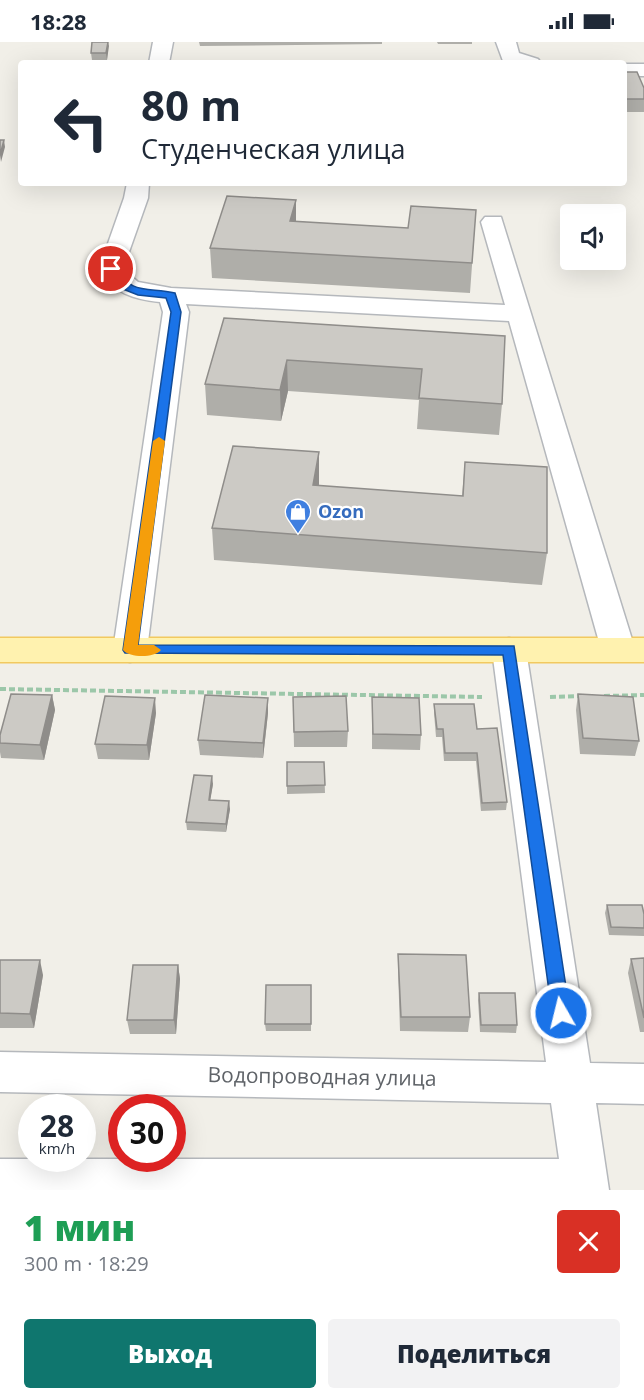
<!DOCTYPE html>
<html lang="ru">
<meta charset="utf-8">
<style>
:root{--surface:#fff;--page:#f2f2f3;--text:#1f2937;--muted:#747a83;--accent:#0f766e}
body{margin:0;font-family:"Open Sans",sans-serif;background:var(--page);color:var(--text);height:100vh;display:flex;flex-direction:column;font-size:22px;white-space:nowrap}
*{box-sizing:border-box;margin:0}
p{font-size:20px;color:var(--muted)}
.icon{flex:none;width:33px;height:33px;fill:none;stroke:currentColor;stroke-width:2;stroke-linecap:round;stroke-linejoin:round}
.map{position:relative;height:1148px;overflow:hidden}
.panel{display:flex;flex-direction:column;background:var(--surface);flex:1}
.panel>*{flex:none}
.guide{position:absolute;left:18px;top:18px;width:609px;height:126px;border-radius:6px;box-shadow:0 6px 24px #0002;background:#fff;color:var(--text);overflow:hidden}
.tools{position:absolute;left:560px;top:162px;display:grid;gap:12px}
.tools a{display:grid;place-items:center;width:66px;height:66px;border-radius:6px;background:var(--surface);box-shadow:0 6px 24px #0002;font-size:30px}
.speed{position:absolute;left:18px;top:1052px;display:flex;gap:12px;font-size:30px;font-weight:700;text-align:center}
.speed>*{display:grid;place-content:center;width:78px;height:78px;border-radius:50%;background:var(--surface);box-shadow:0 6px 24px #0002;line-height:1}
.speed small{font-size:15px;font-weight:400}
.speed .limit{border:9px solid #d22;background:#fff;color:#111}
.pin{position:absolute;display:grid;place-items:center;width:51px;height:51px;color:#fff;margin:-26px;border:3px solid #fff;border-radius:50%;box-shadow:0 2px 6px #0007}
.me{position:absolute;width:66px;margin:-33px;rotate:352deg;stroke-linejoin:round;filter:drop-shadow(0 0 4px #0008)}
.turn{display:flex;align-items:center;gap:21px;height:126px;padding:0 24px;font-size:27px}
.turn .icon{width:78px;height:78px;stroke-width:2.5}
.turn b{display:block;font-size:42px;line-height:51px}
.round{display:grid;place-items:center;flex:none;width:63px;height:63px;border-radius:6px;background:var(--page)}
.head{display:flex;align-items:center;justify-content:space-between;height:102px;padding:0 24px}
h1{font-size:36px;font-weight:800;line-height:45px;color:#1e9e55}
.primary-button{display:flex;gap:12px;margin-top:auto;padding:12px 24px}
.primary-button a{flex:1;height:69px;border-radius:6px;background:var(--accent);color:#fff;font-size:24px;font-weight:800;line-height:69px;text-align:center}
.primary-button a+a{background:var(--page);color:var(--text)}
.status{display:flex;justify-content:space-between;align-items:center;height:42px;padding:0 30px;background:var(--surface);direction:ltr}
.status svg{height:16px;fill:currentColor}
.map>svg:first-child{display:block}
</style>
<div class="status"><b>18:28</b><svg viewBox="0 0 49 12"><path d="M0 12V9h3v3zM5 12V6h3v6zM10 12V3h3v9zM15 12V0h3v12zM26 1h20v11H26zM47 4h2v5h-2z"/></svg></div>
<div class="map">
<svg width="644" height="1148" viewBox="0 0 644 1148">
<rect width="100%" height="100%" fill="#f1efe8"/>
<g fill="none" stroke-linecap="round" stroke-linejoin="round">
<defs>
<path id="minor" d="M153,0H173L169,21H149Z
M496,0H516L519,11L538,17L541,21L503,19Z
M624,22H644V34H624Z
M127,141H149L148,156L123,227L138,240L171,246L505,263L481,180L485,175H501L635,607L630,615L618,619L606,615L601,607L509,279L186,262L189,270L147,608L142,617L130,620L118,617L113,608L163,270L160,260C132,257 114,251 99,227L124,156Z
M509,596L521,599L526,608L590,1021L644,1022V1062L596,1061L609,1148H0V1117H559L551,1061L0,1050V1010L546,1020L492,608L497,599Z"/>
<path id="major" d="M0,596H644V620H0Z"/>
</defs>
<!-- minor casing -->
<use href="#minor" stroke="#b5b8bc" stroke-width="3"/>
<!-- major casing -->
<use href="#major" stroke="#f2c960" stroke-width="3"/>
<!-- path -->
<path stroke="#9cc7a9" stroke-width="4" stroke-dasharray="6 3" stroke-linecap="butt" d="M0,647L482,655
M604,654L644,653
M550,655L581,654"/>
<!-- minor -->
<use href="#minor" fill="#fff" fill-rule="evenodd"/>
<!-- major -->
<use href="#major" fill="#fff2af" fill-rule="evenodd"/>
</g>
<!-- wall -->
<path fill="#afaea9" d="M92,0H108L107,18H92L91,11Z
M199,0H382V2L200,4Z
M437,0H472V2H438Z
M624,30L644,46V70H624Z
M296,158V180L408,186L476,168L470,251L212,236L210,206Z
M224,276L505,294L502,362L499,393L417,387L419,358L288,349L281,379L207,373L205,342Z
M465,420L547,511L542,543L214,518L212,486L319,442V444L462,454Z
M578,652L639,699L635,714L580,712L576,668Z
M52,653L55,668L44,718L1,716L0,710V693Z
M293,655L348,689L347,705H294Z
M372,655L421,693L420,708L372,707Z
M434,662L477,687L507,760L506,768L481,769L476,719H444L442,695H436L434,671Z
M156,671L149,718L98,717L95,702Z
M268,671L263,716L200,713L198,698Z
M287,720H324L325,751L287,752Z
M213,742L210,758L230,767L226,790L187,788L186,780Z
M607,863L644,872V894L609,893L605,871Z
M398,912L470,975L468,990L400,989L398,927Z
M644,916V990H640L628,931L631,917Z
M0,918L43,933L34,986H0Z
M178,923L180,937L176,992H130L127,978Z
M311,943V989H266L265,982Z
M479,951L517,983L516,991L480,990L478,958Z"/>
<!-- shaded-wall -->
<path fill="#8f8d8a" d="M108,0L109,4L107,18L106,11Z
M4,98L5,105L1,120L0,113Z
M296,158V187L290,179Z
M287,318L288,349L281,379L280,348Z
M319,410V442L314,475L313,443Z
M52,653L55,668L44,718L40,703Z
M155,656L156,671L149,718L147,703Z
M268,656V671L263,716V701Z
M212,734L213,742L209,766V758Z
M229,759L230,767L226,790V782Z
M40,918L43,933L34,986L30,972Z
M178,923L180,937L176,992L174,978Z"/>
<!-- building -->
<path fill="#cccac5" stroke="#8f8d8a" stroke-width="1.5" d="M92,0H108L106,11H91Z
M429,19L468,20V21H429Z
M624,30H637L644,46V57H624Z
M0,98H4L0,113Z
M227,154L296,158L290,179L408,186L411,164L476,168L472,221L210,206Z
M224,276L505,294L502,362L419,356L422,327L287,318L280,348L205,342Z
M233,404L319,410L313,443L463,454L465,420L547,425V511L212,486Z
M11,652L52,653L40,703L0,701V693Z
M578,652L633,655L639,699L583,696Z
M205,653L268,656L263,701L198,698Z
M105,654L155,656L147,703L95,702Z
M346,654L348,689L294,690L293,655Z
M372,655L419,656L421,693L373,692Z
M434,662H474L477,687L497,686L507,760L482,761L477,711H445L443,687H437Z
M287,720H324L325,743L287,744Z
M194,733L212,734L209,758L229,759L226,782L186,780Z
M607,863H642L644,872V886L611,885Z
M398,912L466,913L470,975H401Z
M644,916V976L631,917Z
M0,918H40L30,972L0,971Z
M133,923H178L174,978H127Z
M266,943H311V982H265Z
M479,951H515L517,983H481Z"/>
<!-- route -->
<path fill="#1a73e8" stroke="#114b97" stroke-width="1.5" d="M111,224L114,225C132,253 146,245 175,251L181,270L138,603L514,604L570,971L567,976L561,979L555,976L552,971L503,613L125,611L123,608L171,270L166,256L138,253L115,244L106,227Z"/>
<!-- slow -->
<path fill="#f59e0b" d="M159,395L165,399L138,603H154L161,608C154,616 130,616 123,608L153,399Z"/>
<!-- icons -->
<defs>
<symbol id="shop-pin" viewBox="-11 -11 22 30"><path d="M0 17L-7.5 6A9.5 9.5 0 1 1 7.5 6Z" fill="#3f7fe0" stroke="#fff"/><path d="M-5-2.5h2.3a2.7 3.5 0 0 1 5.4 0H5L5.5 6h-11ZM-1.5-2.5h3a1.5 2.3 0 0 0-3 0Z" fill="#fff"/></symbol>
</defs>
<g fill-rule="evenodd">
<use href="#shop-pin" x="283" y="455" width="30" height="40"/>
</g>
<g text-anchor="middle" stroke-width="4.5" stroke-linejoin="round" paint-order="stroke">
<!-- shop labels -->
<g font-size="18" font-weight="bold" fill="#366cbe" stroke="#fff" text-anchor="start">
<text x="318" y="476">Ozon</text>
</g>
<!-- near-street labels -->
<g font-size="21" fill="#5f6368" stroke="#fff">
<text transform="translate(322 1035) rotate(1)" y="7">Водопроводная улица</text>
</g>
</g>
</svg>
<div class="tools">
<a><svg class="icon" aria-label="sound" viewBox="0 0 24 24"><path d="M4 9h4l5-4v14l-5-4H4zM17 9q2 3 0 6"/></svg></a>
</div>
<div class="speed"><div>28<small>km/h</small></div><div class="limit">30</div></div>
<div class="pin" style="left:111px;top:227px;background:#d93025"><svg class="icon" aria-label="arrive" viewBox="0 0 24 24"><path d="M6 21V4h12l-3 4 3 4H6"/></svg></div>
<svg class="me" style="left:561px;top:971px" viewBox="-20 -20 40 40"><circle r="17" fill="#1a73e8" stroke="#fff" stroke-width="3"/><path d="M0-11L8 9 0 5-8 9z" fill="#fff"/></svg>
<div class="guide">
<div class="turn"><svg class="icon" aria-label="left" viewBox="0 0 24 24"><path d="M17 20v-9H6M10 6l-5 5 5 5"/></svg><div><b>80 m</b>Студенческая улица</div></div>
</div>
</div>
<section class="panel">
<div class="head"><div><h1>1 мин</h1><p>300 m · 18:29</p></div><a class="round" style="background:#d93025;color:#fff"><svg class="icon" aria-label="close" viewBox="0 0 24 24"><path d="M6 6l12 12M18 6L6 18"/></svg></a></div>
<div class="primary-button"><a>Выход</a><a>Поделиться</a></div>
</section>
